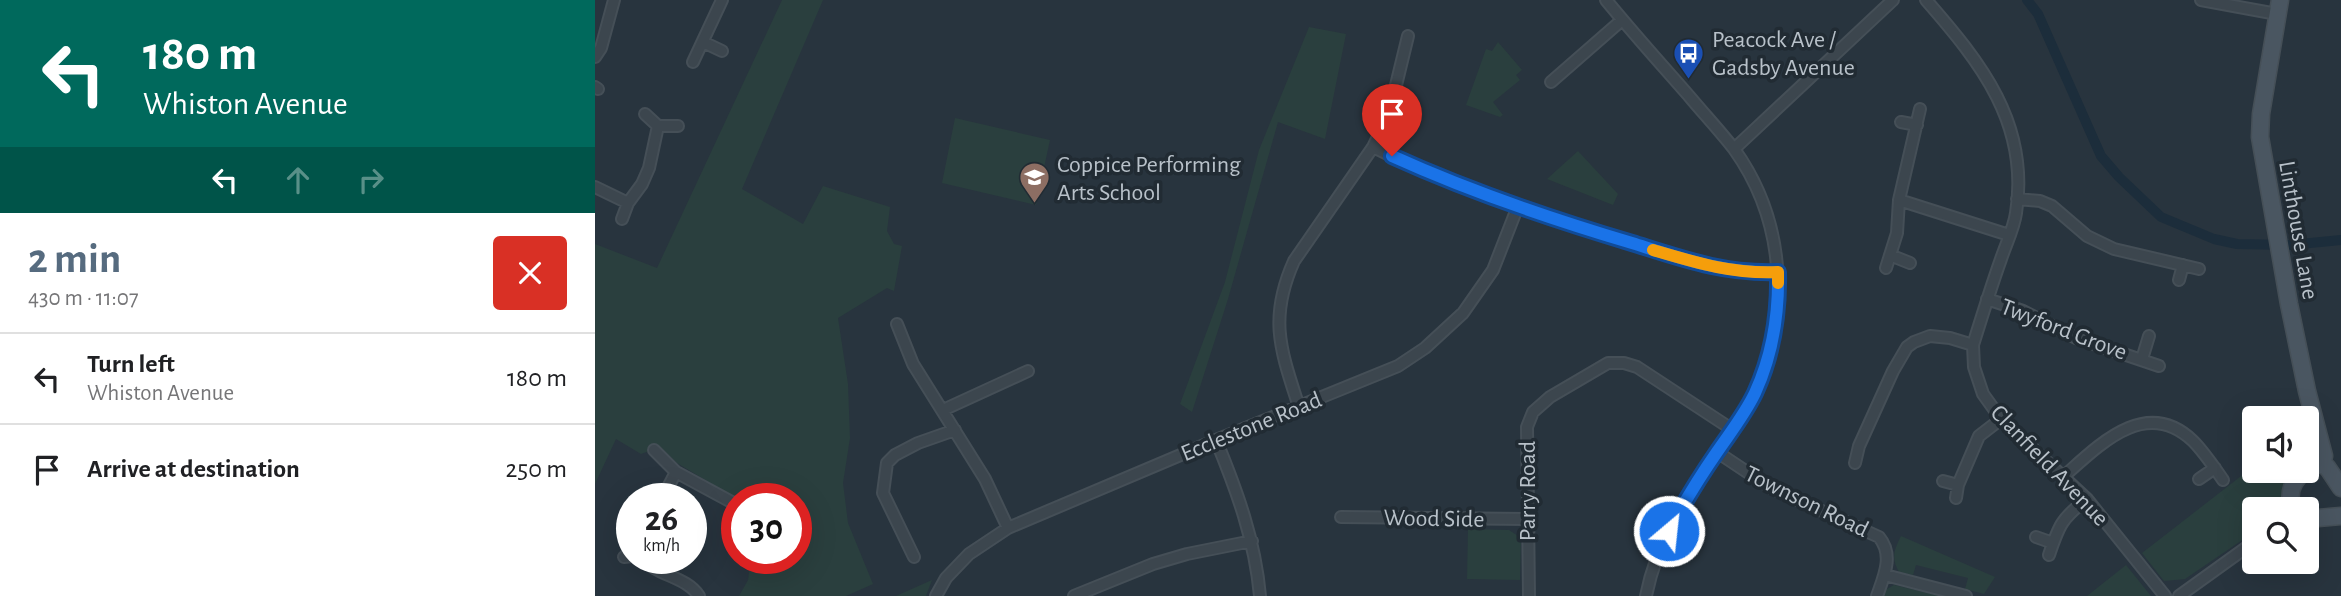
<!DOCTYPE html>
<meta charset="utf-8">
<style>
:root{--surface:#fff;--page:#f2f2f2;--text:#202124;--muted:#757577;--line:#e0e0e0;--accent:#566b7f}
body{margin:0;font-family:"Alegreya Sans",sans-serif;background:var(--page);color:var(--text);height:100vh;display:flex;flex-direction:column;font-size:26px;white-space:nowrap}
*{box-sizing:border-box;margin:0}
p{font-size:23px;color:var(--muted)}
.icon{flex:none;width:38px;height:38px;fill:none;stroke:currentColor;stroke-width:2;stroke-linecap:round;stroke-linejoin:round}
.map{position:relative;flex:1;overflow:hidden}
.sheet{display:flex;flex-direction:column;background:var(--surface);width:595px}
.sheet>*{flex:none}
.banner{background:#00695c;color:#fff;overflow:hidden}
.buttons{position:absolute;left:1647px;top:406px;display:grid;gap:14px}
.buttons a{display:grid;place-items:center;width:77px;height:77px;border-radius:7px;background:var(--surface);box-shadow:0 7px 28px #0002;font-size:35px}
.speed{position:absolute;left:21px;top:483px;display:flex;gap:14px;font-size:35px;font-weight:700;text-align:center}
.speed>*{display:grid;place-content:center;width:91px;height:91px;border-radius:50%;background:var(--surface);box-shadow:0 7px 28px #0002;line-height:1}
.speed small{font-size:18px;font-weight:400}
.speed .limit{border:10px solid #d22;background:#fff;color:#111}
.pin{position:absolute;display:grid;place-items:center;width:60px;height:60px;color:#fff;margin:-72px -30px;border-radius:50% 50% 50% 0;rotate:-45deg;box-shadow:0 0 7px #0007}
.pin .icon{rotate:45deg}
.me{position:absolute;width:77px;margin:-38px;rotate:28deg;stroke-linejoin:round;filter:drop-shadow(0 0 5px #0008)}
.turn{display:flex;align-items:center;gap:24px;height:147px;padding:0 28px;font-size:32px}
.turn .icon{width:91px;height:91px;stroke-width:2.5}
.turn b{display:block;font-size:49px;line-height:60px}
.lanes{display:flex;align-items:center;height:66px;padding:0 28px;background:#0003;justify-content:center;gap:35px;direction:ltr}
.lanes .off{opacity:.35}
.round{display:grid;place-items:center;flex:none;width:74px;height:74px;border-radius:7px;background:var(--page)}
.overview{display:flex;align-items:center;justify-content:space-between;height:119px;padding:0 28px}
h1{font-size:42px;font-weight:700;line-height:52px;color:var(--accent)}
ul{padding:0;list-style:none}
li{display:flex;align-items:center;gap:21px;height:91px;padding:0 28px;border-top:2px solid var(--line)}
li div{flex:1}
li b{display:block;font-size:26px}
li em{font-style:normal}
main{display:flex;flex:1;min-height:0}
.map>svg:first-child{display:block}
</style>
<main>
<section class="sheet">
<div class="banner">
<div class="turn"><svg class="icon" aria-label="left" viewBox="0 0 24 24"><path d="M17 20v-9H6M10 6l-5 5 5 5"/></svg><div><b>180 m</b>Whiston Avenue</div></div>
<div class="lanes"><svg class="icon" aria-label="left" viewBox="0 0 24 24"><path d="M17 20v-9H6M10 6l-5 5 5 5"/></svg><svg class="icon off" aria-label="ahead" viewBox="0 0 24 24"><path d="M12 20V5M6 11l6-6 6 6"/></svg><svg class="icon off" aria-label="right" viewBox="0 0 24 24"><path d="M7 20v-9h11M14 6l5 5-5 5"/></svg></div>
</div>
<div class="overview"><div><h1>2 min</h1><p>430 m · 11:07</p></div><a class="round" style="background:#d93025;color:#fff"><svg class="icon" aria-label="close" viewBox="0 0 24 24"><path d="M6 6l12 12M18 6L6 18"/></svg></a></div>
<ul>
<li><svg class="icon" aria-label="left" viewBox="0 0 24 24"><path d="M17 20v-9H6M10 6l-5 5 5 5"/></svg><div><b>Turn left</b><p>Whiston Avenue</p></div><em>180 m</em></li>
<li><svg class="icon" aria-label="arrive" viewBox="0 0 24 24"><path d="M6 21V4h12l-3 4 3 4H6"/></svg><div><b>Arrive at destination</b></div><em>250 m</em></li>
</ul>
</section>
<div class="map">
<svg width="1746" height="596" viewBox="0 0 1746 596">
<rect width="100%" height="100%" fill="#28343e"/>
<!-- green -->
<path fill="#2a3f3e" d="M187,0H228L147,189L208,224L228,186L295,207L292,231L299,244L307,246L299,291L292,288L243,318L253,384L255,438L248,483L253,523L278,584L251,596H144L153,580L156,558H201V499H142L82,463L65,447L46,454L21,439L0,484V244L62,268Z
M714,27L751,34L730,139L683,122L633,299L597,412L585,404L630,282L664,150Z
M903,42L927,70L921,75L925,80L898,102L908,115L905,117L871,105L891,49L897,51Z
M360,118L455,140L441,205L347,183Z
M983,151L1023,194L1018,205L952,179Z
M1659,466V471H1696L1690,487L1686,509H1659V532L1590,579L1569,581L1547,553Z
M873,529L914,530L926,538L925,580L872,579Z
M1306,536L1400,577L1389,594L1370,589L1373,578L1321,565L1318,575L1304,572C1296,558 1299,550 1306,536Z
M1531,565L1556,596H1492Z
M337,580L331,596H301Z
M1299,585L1346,596H1289L1292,589Z"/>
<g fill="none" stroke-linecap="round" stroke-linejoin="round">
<!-- canal -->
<path stroke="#1c2d3b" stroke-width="10" d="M1432,0L1443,14L1506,156L1524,177L1566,217L1619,239L1642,244L1695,245L1746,240"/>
<defs>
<path id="street" d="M1011,0C1038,33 1066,64 1094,96C1109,114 1125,131 1139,149C1195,227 1197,334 1148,415C1110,475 1065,524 1051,596
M1331,0C1386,63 1435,124 1421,213C1419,228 1411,244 1406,259C1396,287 1387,316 1378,345L1379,367L1388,394L1406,419L1492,499L1570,596
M1606,0L1682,14
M108,42L127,51
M0,57L6,48L19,0
M98,62L127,0
M956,82L1027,20
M0,87L3,89
M50,114L63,126H83
M1306,122L1322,125
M778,147C857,186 948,216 1032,242C1085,258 1128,274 1183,272
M1139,149L1298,0
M0,187L33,203
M1422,199L1445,201L1457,206L1492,236L1519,249L1604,269
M1304,200L1414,235
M27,219L33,203L47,184L54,168L63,126
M1295,255L1315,263
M1291,268L1302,233L1304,200L1325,109
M1584,280L1588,265
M1392,299L1428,311L1481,338L1564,366
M302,324L318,364L390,479L413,528
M1547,359L1554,336
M704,407C686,351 673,319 699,261L778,147L794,114L813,36
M348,410L433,371
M621,440C642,491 660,540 665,596
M59,450L81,472L142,505
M1122,452L1176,488L1284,537C1299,555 1289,576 1282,596
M1260,463L1264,446L1298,371L1312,347L1319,342L1335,336L1355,338L1378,345
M1468,477C1504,445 1551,396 1598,441C1609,452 1619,467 1628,480
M1604,479L1620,468
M1348,481L1363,485
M1361,498L1363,485L1384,436L1406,419
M67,499L81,472
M746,517L933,519
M1441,537L1458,543
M1454,555C1464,525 1467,518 1492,499
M29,557L37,556
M319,557L288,493L292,463L300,455L323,443L360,430
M48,558C61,576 91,576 104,596
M1290,575L1371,596
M341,596L351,578L374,554L413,528L621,440L803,366L830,348L868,313L898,270L923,206
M479,596L558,564L592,554L657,541
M934,596L932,427L938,412L955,397L1013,363H1029L1042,367L1138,430
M1584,596L1659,542"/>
<path id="secondary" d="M1685,0L1666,114L1665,137L1694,304L1712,391L1729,456L1727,465
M1727,465L1732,467L1746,488
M1698,509C1692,493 1697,480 1711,471
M1712,519L1746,516"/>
</defs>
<!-- street casing -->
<use href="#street" stroke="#454f57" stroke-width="14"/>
<!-- secondary casing -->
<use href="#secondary" stroke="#454f57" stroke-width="19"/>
<!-- street -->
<use href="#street" stroke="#3c464e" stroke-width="10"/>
<!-- secondary -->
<use href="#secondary" stroke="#4a5661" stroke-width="16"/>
</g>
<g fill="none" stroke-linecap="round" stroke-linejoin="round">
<defs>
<path id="route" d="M797,156C874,191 956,219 1037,243C1088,259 1129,274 1183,272C1184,314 1178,354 1160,393C1150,414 1135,433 1122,452C1104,478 1088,504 1074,531"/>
</defs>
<!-- route casing -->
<use href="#route" stroke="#114b97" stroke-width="18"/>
<!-- route -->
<use href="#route" stroke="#1a73e8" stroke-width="12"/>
<!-- slow -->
<path stroke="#f59e0b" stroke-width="12" d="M1058,250C1102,263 1137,274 1183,272V283"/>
</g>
<!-- icons -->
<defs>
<symbol id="bus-pin" viewBox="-11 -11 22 30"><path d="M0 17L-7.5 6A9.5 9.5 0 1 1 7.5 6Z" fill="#1a4fb4" stroke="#212b33"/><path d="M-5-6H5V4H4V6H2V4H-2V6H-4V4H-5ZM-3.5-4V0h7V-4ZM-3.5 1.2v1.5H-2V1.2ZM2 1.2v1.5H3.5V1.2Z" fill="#fff"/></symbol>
<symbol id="school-pin" viewBox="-11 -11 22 30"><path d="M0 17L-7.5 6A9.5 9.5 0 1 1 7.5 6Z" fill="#8d6e63" stroke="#212b33"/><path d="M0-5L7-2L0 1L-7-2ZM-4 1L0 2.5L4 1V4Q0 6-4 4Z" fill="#fff"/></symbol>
</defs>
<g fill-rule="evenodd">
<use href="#bus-pin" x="1076" y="36" width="35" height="47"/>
<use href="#school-pin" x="422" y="160" width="35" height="47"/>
</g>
<g text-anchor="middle" stroke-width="7" stroke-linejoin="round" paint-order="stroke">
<!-- poi labels -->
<g font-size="24" fill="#b8c1c9" stroke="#212b33" text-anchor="start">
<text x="1117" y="47">Peacock Ave /<tspan x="1117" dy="28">Gadsby Avenue</tspan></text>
<text x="462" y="172">Coppice Performing<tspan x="462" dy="28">Arts School</tspan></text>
</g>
<!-- street labels -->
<g font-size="24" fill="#b8c1c9" stroke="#212b33">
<text transform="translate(1704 230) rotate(80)" y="8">Linthouse Lane</text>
<text transform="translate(1469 329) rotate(21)" y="8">Twyford Grove</text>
<text transform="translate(656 426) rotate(-22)" y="8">Ecclestone Road</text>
<text transform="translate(1455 465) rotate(46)" y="8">Clanfield Avenue</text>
<text transform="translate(932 491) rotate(-90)" y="8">Parry Road</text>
<text transform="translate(1212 501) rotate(26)" y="8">Townson Road</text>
<text transform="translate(839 518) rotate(1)" y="8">Wood Side</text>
</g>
</g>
</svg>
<div class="buttons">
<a><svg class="icon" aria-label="sound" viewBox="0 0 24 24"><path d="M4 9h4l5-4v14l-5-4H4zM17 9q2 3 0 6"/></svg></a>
<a><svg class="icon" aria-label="search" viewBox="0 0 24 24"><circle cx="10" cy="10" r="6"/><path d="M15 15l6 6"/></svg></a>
</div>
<div class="speed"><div>26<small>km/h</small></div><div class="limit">30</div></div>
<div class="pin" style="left:797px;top:156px;background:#d93025"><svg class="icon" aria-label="arrive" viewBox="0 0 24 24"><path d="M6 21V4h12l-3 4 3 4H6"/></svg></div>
<svg class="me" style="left:1074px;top:531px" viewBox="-20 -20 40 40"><circle r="17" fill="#1a73e8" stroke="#fff" stroke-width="3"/><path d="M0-11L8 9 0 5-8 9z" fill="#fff"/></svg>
</div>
</main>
